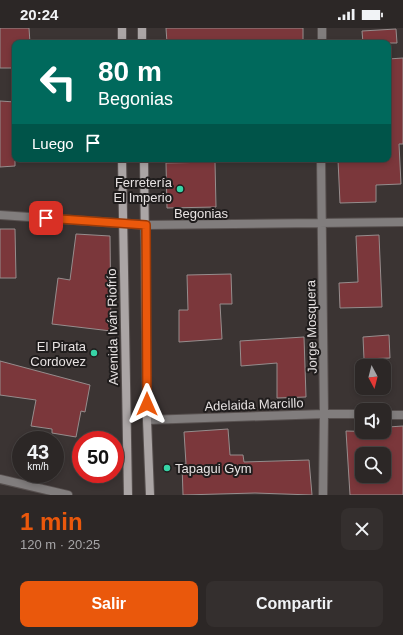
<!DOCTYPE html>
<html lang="es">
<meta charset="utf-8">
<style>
:root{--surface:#2c2726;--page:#342f2e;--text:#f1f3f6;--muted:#a6a5a7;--line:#484443;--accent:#ea580c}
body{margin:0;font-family:Helvetica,sans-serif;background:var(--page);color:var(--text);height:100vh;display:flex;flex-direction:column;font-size:15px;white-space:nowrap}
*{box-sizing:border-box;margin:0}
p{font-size:13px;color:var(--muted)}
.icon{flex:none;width:22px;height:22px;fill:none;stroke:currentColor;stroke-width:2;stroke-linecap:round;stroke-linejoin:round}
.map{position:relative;height:467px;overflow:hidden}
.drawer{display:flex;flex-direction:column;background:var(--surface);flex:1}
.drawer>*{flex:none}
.top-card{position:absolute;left:12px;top:12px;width:379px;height:122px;border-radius:8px;box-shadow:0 2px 6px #0003,0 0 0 1px var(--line);background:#00695c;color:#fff;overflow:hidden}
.needle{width:26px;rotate:173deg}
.fabs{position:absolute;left:355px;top:331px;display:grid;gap:8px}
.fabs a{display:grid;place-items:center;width:36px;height:36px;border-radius:8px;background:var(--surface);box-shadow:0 2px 6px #0003,0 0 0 1px var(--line);font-size:20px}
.speed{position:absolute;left:12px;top:403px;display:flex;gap:8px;font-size:20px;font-weight:700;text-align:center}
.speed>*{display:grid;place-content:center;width:52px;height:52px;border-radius:50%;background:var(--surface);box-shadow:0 2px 6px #0003,0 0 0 1px var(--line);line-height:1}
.speed small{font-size:10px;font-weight:400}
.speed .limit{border:6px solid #d22;background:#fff;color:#111}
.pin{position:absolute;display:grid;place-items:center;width:34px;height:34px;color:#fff;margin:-17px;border-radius:8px;box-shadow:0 2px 6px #0006}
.me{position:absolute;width:44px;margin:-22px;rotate:0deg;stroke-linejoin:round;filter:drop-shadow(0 0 3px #0008)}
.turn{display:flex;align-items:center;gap:14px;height:84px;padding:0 20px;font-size:18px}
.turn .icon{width:52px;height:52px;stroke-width:2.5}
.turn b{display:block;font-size:28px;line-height:34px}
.then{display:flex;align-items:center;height:38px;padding:0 20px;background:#0003;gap:8px;font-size:15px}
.round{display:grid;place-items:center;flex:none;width:42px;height:42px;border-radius:8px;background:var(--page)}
.head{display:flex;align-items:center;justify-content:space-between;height:68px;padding:0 20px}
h1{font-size:24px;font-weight:700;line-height:30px;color:var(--accent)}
.primary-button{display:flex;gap:8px;margin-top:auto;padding:8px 20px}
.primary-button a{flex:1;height:46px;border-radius:8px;background:var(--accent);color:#fff;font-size:16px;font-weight:700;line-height:46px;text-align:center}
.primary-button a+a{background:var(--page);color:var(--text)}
.status{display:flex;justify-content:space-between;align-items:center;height:28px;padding:0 20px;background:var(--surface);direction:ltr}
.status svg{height:11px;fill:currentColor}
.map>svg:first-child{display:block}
</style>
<div class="status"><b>20:24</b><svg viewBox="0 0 49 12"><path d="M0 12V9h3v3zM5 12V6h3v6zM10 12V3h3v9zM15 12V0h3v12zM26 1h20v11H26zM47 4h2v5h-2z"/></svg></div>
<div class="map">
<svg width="403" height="467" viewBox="0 0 403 467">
<rect width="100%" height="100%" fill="#3b3433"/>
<!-- building -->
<path fill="#7b373b" stroke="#968d8d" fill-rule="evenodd" d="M0,0H29L30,15H15V40H0Z
M166,0H303V15H167Z
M396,1L397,15H363L362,3Z
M403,30V116H399L401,156L376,157V174L340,175L338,132L388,131V31Z
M0,73L15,74V138L0,139Z
M215,134L216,179L167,180L166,135Z
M0,201H15L16,250H0Z
M76,206L110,208L111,303L52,296L58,250L70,252Z
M379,207L382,279L340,280L339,255L358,254L356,208Z
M231,246L232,276H220L222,311L179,314V282H188L187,247Z
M389,307L390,330L364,331L363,309Z
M304,309L306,369L277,370V335L241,338L240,313Z
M0,333L90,357L85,384L81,383L76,409L52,405V401L31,398L36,372L0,367Z
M403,398V467H350L346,403L384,404V402L388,401V399ZM362,426H384V448H362Z
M228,401L230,427H243L244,434L309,432L312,467L255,465L183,467L182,436H186L184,404Z"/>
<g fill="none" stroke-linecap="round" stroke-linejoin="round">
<defs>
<path id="minor" d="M322,15V0
M321,131L324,386L323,467
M0,187L146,197L403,194
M384,387H403
M147,392L324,386H362
M0,451L68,467"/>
<path id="secondary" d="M142,0V15
M122,15V0
M122,131L128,467
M144,131L147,392L150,467"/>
</defs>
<!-- minor casing -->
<use href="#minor" stroke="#57504f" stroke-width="10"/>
<!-- secondary casing -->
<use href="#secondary" stroke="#57504f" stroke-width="10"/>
<!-- minor -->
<use href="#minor" stroke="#817d7d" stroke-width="8"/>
<!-- secondary -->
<use href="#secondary" stroke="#aba5a5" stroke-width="8"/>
</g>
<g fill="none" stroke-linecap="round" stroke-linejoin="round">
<defs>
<path id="route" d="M46,190L146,197L147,376"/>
</defs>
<!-- route casing -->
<use href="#route" stroke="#983908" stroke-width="10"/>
<!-- route -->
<use href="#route" stroke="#ea580c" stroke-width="7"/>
</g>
<!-- markers -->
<g fill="#37d4a6" stroke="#1f1c1c" stroke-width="1.5">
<circle cx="180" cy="161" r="4"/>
<circle cx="94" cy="325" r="4"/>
<circle cx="167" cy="440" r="4"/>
</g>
<g text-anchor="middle" stroke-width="4" stroke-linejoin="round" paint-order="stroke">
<!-- poi labels -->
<g font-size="13" fill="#e7e2e2" stroke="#1f1c1c" text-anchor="end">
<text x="172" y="159">Ferretería<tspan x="172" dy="15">El Imperio</tspan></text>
<text x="86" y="323">El Pirata<tspan x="86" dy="15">Cordovez</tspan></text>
<text x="175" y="445" text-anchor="start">Tapagui Gym</text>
</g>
<!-- street labels -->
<g font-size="13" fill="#e7e2e2" stroke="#1f1c1c">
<text x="201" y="190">Begonias</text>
<text transform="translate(112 299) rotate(-91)" y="5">Avenida Iván Riofrío</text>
<text transform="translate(311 299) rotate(-91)" y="5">Jorge Mosquera</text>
<text transform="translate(254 376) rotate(-2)" y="5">Adelaida Marcillo</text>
</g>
</g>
</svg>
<div class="fabs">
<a><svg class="needle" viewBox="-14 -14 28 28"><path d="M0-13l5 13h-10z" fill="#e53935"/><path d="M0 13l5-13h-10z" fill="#a6a5a7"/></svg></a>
<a><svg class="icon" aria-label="sound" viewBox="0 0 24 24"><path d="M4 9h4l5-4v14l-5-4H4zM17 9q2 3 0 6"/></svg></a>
<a><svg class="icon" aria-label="search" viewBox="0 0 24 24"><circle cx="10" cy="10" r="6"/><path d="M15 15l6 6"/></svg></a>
</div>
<div class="speed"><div>43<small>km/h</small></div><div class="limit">50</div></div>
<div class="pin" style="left:46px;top:190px;background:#d93025"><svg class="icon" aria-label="arrive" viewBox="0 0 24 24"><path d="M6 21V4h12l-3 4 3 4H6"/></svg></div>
<svg class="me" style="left:147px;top:376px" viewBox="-20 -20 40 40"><path d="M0-17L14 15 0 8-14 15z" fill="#ea580c" stroke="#fff" stroke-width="4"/></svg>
<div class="top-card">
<div class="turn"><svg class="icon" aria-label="left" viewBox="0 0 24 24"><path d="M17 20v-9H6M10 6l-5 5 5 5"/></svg><div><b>80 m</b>Begonias</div></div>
<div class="then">Luego<svg class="icon" aria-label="arrive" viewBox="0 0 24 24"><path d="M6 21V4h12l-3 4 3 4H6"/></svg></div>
</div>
</div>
<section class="drawer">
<div class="head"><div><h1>1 min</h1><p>120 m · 20:25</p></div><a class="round"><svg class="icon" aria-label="close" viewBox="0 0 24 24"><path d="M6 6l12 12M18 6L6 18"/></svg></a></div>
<div class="primary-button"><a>Salir</a><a>Compartir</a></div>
</section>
